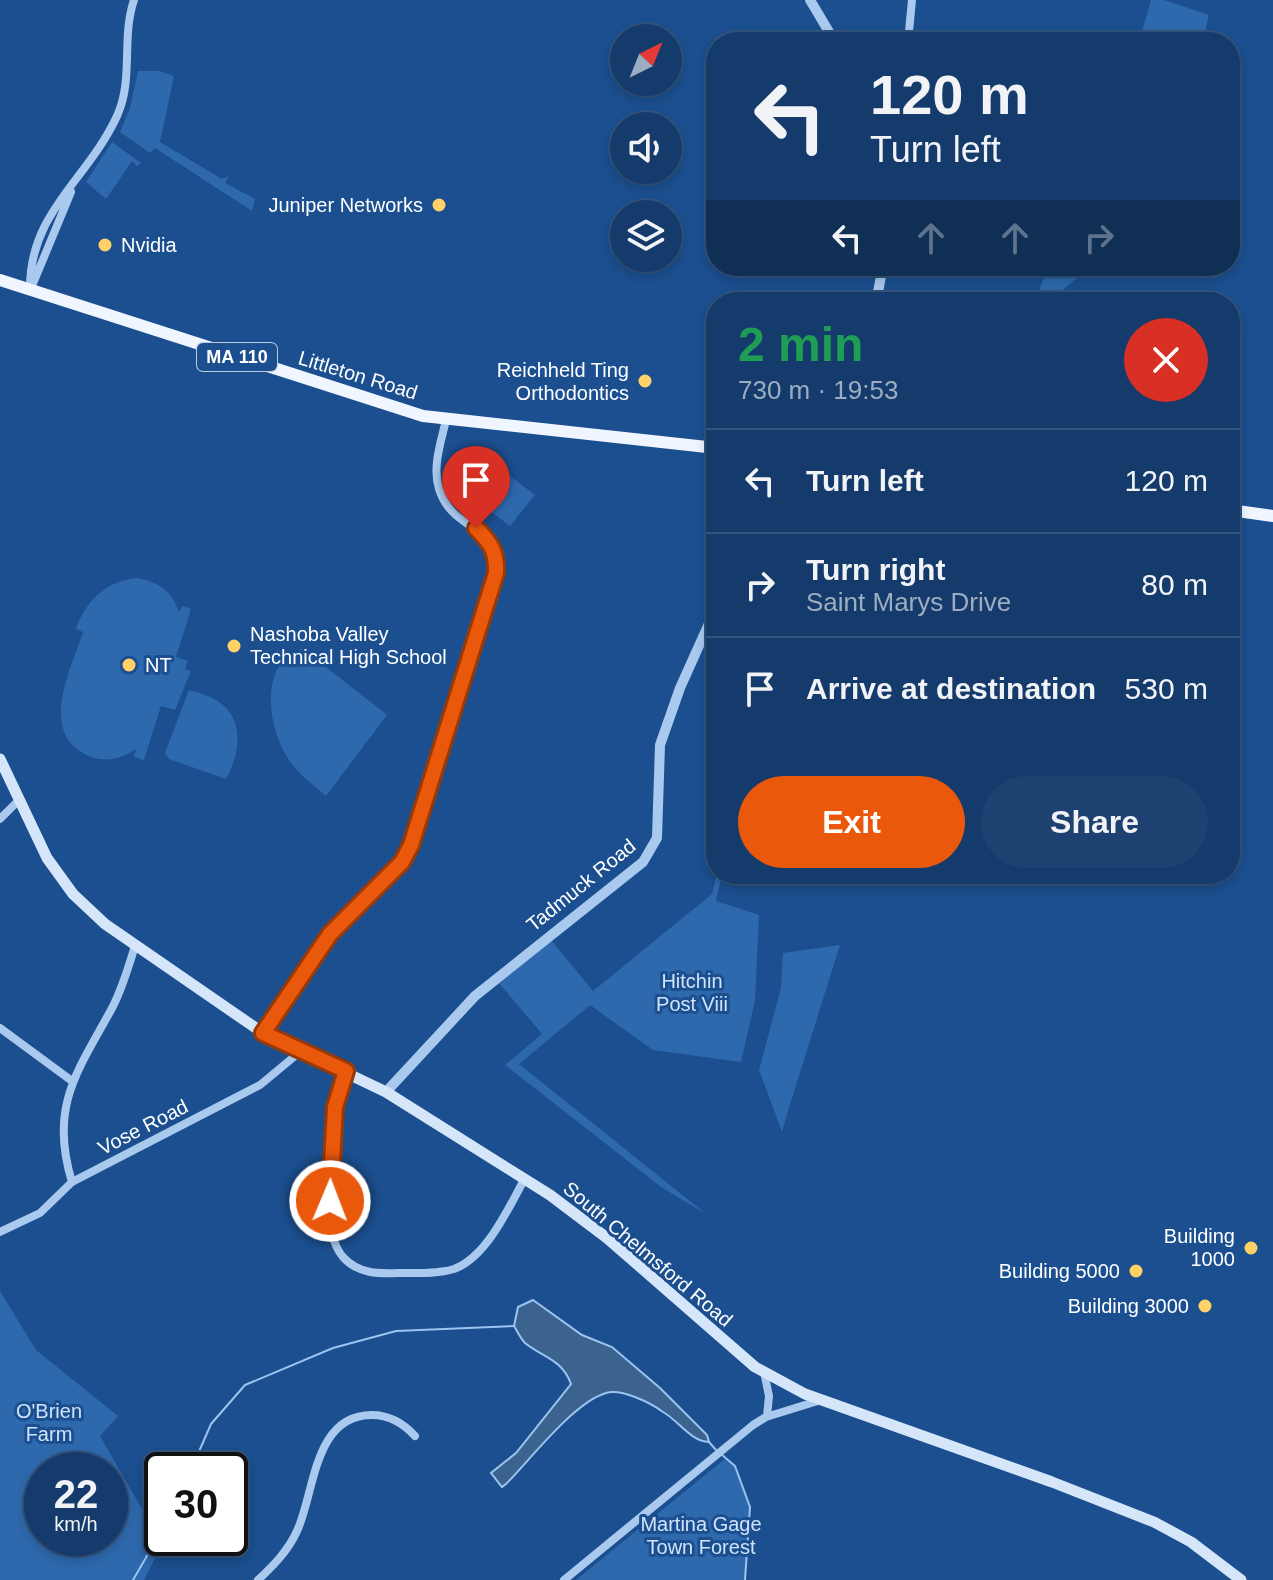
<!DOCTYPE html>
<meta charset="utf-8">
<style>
:root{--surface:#143b6b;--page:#1d4271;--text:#f1f3f6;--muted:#9dadc1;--line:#33557e;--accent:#ea580c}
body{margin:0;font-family:Arial,sans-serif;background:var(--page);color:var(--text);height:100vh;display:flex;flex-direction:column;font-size:30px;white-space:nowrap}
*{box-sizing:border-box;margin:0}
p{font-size:26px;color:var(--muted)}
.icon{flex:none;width:44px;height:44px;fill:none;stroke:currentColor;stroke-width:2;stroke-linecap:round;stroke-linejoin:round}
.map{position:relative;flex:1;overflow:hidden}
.panel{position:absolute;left:706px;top:292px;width:534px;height:592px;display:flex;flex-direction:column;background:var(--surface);border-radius:32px;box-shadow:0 4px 12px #0003,0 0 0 2px var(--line)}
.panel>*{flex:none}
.hud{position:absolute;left:706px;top:32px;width:534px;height:244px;border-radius:32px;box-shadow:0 4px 12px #0003,0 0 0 2px var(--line);background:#143b6b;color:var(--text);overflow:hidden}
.needle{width:52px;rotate:43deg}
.controls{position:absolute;left:610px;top:24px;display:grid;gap:16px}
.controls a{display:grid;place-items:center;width:72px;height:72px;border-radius:50%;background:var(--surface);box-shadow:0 4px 12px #0003,0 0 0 2px var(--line);font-size:40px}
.speed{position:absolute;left:24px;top:1452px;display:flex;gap:16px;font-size:40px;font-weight:700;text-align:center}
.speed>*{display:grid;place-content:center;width:104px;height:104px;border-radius:50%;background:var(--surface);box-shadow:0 4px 12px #0003,0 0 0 2px var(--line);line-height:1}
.speed small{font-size:20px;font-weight:400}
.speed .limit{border:4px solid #111;border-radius:12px;background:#fff;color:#111}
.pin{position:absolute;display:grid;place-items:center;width:68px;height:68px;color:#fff;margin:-82px -34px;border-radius:50% 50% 50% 0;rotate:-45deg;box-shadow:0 0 8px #0007}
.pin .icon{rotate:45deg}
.me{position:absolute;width:88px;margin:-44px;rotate:1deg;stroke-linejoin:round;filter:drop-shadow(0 0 6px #0008)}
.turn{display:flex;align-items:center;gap:28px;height:168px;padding:0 32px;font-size:36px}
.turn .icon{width:104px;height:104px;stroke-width:2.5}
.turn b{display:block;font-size:56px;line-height:68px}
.lanes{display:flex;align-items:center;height:76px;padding:0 32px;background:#0003;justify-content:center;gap:40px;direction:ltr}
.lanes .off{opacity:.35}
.round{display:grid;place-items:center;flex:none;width:84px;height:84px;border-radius:42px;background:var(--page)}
.overview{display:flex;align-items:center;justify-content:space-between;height:136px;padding:0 32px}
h1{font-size:48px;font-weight:600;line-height:60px;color:#1e9e55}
.button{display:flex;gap:16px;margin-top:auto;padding:16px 32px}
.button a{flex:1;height:92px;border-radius:48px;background:var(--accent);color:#fff;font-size:32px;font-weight:600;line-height:92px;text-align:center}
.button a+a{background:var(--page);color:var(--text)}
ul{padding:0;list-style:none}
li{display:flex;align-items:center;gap:24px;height:104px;padding:0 32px;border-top:2px solid var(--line)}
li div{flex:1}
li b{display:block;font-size:30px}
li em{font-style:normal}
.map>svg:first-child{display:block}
</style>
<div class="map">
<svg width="1273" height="1580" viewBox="0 0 1273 1580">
<rect width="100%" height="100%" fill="#1b4f8f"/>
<!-- green -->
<path fill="#2e69ad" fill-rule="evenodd" d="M1151,0H1164L1209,15L1202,42H1139Z
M138,71H159L174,76L160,142L222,179L229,176L225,183L255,199L252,211L155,148L150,153L120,132L130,108Z
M112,142L141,163L137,166L132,161L106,199L86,182Z
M1048,266H1091L1049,302H1035Z
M477,451L535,495L510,526L453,482Z
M137,578C158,582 172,590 179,612L182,606L191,609L176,657L188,661L185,669L191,671L175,710L161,706L144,760L134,757L136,749C121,759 106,763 89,756C37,734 71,669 83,632L76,629C84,604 104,581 137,578Z
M302,648L387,715L326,796C314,785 298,774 289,760C274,737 265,702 275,674C279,662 293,655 302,648Z
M189,690C198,693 211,696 219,702C246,720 239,756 226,779L169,759L165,753Z
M717,874H722L716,901L759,915L755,1001L741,1062L653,1050L590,1005L519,1064L706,1214L661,1187L505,1065L542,1034L499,983L551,940L593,991L712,894Z
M840,945L787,1114L782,1132L759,1070L781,988L783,953Z
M0,1291L36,1350L118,1416L100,1436L162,1544L144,1580H0ZM42,1470H110V1538H42Z
M726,1458L735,1466L750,1507L745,1580H576Z"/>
<!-- water -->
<path fill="#3c6290" stroke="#9cc4f0" stroke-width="2" d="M533,1300L582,1335L612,1347L660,1388L707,1435L709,1442C690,1441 679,1421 663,1412C651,1403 621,1388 606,1393C574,1402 530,1460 506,1484L502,1487L491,1473L516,1453L571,1384C562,1359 542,1357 525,1343C521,1339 517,1331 514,1326L518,1307Z"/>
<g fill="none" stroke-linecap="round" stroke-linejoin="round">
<!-- stream -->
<path stroke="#9cc4f0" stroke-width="2" d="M709,1442L716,1450
M721,1454L735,1466L750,1507L745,1580
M191,1470L211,1424L245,1385L333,1348L396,1331L514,1326
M133,1580L162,1530"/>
<!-- minor -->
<path stroke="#a9c9ee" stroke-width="8" d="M908,42L912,0
M32,286L71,192
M30,290C29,212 87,181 117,116C134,79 121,38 134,0
M878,297L893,302
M0,819L18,801
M781,881L783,874
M0,1028L72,1081
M263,1033L330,934L402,862L411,845L491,593C511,518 455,539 439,489C432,467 441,442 446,420
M346,1071C331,1106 315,1226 343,1257C358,1274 379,1274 399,1273C417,1273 438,1274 454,1269C487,1257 509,1207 525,1178
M72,1182C49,1107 77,1072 111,1010C122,990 128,968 135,946
M0,1232L40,1213L72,1182L260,1085L301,1051
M764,1372L769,1396L767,1416
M258,1580C273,1566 288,1551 297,1531C315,1493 313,1415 372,1415C390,1415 403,1423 415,1436
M564,1580L753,1425L766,1417L821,1400"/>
<!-- tertiary -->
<path stroke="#a9c9ee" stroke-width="10" d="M810,0L835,42
M876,302L883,266
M386,1092L475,996L643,862L657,838L660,745L680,688L716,608"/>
<!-- secondary -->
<path stroke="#d6e6fa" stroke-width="11" d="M0,759L47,858L73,894L105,924L263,1033L386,1092L550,1195L607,1238L755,1367L805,1394L1052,1482L1154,1522L1191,1542L1241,1580"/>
<!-- primary -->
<path stroke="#f0f6ff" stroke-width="12" d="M0,280L423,416L716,448
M1230,510L1273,516"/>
</g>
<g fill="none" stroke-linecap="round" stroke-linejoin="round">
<defs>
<path id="route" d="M330,1201L335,1107L346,1071L263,1033L330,934L402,862L411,845L496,573C497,552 491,543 476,528"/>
</defs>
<!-- route casing -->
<use href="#route" stroke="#983908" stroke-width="20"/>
<!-- route -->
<use href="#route" stroke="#ea580c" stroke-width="14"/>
</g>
<!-- markers -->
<g fill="#ffd166" stroke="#1b4f8f" stroke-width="3">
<circle cx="439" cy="205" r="8"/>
<circle cx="105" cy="245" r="8"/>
<circle cx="645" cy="381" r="8"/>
<circle cx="234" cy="646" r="8"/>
<circle cx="129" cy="665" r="8"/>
<circle cx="1251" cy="1248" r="8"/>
<circle cx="1136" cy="1271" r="8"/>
<circle cx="1205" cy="1306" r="8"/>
</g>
<g text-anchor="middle" stroke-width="6" stroke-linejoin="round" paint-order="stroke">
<!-- shield labels -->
<rect fill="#1b4f8f" stroke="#bbcadd" stroke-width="2" x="197" y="343" width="80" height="28" rx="6"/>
<g font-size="18" font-weight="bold" fill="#fff">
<text x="237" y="363">MA 110</text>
</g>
<!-- poi labels -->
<g font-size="20" fill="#fff" stroke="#1b4f8f" text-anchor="end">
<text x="423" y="212">Juniper Networks</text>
<text x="121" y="252" text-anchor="start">Nvidia</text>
<text x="629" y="377">Reichheld Ting<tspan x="629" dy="23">Orthodontics</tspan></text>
<text x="250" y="641" text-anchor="start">Nashoba Valley<tspan x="250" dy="23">Technical High School</tspan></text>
<text x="145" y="672" text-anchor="start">NT</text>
<text x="1235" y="1243">Building<tspan x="1235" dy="23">1000</tspan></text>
<text x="1120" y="1278">Building 5000</text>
<text x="1189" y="1313">Building 3000</text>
</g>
<!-- street labels -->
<g font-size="20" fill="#fff" stroke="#1b4f8f">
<text transform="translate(358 375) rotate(17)" y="7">Littleton Road</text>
<text transform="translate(581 885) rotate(-39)" y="7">Tadmuck Road</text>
<text transform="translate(143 1127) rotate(-27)" y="7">Vose Road</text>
<text transform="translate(648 1254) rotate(40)" y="7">South Chelmsford Road</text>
</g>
<!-- park labels -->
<g font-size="20" fill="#cfe3fa" stroke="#1b4f8f">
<text x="692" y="988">Hitchin<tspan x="692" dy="23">Post Viii</tspan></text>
<text x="49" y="1418">O'Brien<tspan x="49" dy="23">Farm</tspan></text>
<text x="701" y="1531">Martina Gage<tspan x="701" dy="23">Town Forest</tspan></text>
</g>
</g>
</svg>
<div class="controls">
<a><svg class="needle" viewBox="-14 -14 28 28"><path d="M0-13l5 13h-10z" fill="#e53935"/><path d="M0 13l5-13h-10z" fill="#9dadc1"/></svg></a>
<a><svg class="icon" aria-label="sound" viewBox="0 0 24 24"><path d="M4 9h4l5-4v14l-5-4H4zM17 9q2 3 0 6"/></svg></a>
<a><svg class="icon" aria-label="layers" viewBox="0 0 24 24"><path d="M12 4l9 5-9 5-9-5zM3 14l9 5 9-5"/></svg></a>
</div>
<div class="speed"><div>22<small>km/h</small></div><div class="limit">30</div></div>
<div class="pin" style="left:476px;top:528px;background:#d93025"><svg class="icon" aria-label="arrive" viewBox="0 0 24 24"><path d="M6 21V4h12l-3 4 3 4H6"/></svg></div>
<svg class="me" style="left:330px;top:1201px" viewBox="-20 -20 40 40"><circle r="17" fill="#ea580c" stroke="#fff" stroke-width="3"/><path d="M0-11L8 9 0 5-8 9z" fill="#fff"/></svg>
<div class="hud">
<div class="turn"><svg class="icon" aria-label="left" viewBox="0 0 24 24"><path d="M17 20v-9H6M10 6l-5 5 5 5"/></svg><div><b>120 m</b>Turn left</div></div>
<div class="lanes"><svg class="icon" aria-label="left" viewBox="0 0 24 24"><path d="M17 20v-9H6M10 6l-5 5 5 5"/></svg><svg class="icon off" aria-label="ahead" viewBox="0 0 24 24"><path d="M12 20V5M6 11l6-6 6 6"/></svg><svg class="icon off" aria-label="ahead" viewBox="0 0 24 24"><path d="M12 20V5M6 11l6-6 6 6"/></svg><svg class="icon off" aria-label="right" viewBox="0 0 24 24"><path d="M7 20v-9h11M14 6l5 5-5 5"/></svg></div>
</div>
<section class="panel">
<div class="overview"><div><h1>2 min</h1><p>730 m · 19:53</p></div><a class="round" style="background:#d93025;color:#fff"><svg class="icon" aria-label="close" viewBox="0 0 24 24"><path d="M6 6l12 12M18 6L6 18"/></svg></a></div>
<ul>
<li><svg class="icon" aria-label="left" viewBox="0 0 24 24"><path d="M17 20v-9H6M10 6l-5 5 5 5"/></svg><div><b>Turn left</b></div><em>120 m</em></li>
<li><svg class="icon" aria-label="right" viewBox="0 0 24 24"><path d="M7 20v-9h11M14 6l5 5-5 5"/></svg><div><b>Turn right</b><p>Saint Marys Drive</p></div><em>80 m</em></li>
<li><svg class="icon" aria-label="arrive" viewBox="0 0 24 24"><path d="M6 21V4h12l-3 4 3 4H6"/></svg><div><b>Arrive at destination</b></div><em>530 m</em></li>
</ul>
<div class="button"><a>Exit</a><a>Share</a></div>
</section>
</div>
